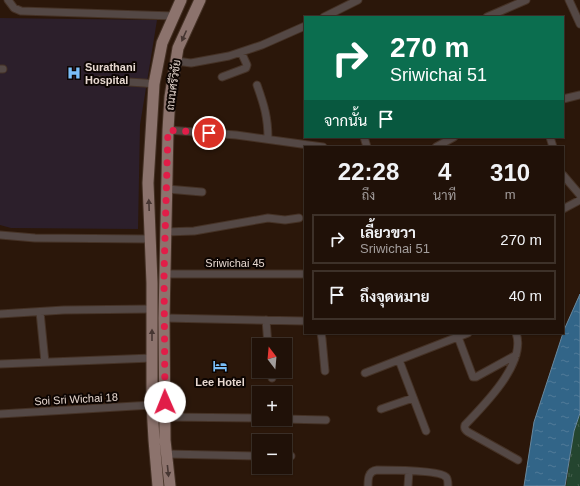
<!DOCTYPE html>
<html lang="th">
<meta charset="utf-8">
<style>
:root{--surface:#201108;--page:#2d1f16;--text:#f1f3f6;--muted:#a29d9c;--line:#3d3129}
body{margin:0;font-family:Arial,Sarabun,sans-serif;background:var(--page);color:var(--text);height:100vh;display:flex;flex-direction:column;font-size:15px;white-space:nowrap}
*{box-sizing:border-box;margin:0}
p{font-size:13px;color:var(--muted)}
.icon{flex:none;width:22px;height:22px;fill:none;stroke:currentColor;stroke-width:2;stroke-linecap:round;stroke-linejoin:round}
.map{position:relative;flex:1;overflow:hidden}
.panel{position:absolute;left:304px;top:146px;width:260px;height:188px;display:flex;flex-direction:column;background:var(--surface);border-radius:0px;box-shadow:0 1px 3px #0004,0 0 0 1px var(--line)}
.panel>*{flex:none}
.hud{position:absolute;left:304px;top:16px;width:260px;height:122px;border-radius:0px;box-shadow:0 1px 3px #0004,0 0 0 1px var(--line);background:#0b6e4f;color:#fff;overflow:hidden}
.needle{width:26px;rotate:344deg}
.buttons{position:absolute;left:252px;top:338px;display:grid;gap:8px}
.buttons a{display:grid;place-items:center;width:40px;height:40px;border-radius:0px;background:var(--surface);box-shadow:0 1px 3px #0004,0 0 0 1px var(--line);font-size:20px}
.pin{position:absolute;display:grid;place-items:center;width:34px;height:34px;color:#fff;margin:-17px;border:2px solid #fff;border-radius:50%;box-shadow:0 1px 4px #0007}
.me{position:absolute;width:44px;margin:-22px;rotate:359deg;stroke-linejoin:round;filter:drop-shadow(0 0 3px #0008)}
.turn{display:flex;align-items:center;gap:14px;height:84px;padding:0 20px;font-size:18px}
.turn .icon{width:52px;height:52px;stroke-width:2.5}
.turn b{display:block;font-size:28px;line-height:34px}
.then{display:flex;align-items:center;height:38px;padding:0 20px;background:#0003;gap:8px;font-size:15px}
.eta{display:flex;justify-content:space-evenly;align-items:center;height:68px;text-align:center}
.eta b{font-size:24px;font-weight:600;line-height:28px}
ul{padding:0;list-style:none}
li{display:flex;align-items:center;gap:12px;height:50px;margin:0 8px 6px;padding:0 12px;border:2px solid var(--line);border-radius:0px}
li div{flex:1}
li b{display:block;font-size:15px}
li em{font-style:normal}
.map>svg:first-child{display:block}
</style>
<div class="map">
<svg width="580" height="486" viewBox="0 0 580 486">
<defs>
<pattern id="grass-tufts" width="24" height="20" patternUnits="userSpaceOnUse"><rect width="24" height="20" fill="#24452f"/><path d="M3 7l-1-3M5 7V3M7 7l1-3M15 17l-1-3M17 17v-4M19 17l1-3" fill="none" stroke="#445f4c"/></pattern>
<pattern id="water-ripples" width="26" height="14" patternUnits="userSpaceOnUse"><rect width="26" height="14" fill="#326588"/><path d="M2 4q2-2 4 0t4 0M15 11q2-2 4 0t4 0" fill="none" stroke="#507a98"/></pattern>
</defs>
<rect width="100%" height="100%" fill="#2b170a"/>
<!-- medical -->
<path fill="#2c1f2b" d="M0,18L157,20L140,125L138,229L11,228L0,225Z"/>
<!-- grass -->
<path fill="url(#grass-tufts)" d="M580,413V486H566L574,431Z"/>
<!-- water -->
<path fill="url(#water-ripples)" stroke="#68889e" d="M580,294V413L574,431L565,486H524L534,422L564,330Z"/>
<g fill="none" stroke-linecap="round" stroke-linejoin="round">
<defs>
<path id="street" d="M8,0L14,8L21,11L174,16
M569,0L580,24
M324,17L358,0
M487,17L526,0
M176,61L191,63L229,56L262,45L305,26
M0,69H3
M222,77L246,68L247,65L241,52
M98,80L144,83L154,84
M257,85C264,105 268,117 268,139
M563,99L580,95
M168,130L236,135L323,147
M364,137L367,147
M550,137L553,147
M436,147L454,137
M563,175L580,195
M167,189L202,192
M563,209L580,200
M165,232L194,231L268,218L285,220L299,218
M0,235L35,238L150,239
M164,274H305
M40,312L45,362
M0,314L64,310L152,309
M164,318L305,321
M266,320L268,345
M321,333L322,339L325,371
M516,333C527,363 484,405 465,425C464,428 465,430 468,432L518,460
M458,337L473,377H476L516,355
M399,360L426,431
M0,364L152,358
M271,371L272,378
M365,373L468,333
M381,409L413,398
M0,414L152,405
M165,417L259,418
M283,419L326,420
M167,454L259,456
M285,456H291
M368,486C368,479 368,471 377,470C388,470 440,470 446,477C448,479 448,483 448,486
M408,486L409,471"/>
<path id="primary" d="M158,486L154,440L152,405V283L148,183L154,84L162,43L181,0
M170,486L165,440L164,318L168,130L170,97L178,48L200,0"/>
</defs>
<!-- street casing -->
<use href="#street" stroke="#453226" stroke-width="9"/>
<!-- primary casing -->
<use href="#primary" stroke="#453226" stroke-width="13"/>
<!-- street -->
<use href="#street" stroke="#544845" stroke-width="7"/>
<!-- primary -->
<use href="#primary" stroke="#8c736d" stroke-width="11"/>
</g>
<!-- one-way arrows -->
<defs><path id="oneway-solid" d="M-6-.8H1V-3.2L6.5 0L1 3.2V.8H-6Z"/></defs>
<g fill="#463632">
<use href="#oneway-solid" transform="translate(184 36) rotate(114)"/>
<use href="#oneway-solid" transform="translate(149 205) rotate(-92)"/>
<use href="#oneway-solid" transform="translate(152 335) rotate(-90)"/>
<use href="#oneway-solid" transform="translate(168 471) rotate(84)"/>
</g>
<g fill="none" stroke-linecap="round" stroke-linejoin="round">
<!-- route -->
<path stroke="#e11d48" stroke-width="7" stroke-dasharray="0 12.6" d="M165,402L164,274L168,130L209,133"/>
</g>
<!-- icons -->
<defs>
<symbol id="hospital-bare" viewBox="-9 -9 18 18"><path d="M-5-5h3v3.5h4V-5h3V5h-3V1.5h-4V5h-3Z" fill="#7abef8" stroke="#0d0502" stroke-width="2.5" paint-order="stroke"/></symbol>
<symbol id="hotel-bare" viewBox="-9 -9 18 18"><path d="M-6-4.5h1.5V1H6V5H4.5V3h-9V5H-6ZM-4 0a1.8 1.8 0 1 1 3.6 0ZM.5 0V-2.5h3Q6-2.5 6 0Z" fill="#7abef8" stroke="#0d0502" stroke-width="2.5" paint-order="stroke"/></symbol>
</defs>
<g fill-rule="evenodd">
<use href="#hospital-bare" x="64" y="63" width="20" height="20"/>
<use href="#hotel-bare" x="210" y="356" width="20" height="20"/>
</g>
<g text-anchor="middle" stroke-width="4" stroke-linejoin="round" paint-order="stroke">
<!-- poi labels -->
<g font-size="11" font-weight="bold" fill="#e7d8d0" stroke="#0d0502" text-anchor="start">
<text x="85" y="71">Surathani<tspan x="85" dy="13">Hospital</tspan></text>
<text x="220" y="386" text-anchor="middle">Lee Hotel</text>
</g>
<!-- street labels -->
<g font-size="11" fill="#e7d8d0" stroke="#0d0502">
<text transform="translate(173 85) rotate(-82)" y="4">ถนนศรีวิชัย</text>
<text x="235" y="267">Sriwichai 45</text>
<text transform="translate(76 399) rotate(-3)" y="4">Soi Sri Wichai 18</text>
</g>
</g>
</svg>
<div class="buttons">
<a><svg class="needle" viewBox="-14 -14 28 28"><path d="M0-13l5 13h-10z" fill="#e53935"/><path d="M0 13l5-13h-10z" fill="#a29d9c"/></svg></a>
<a>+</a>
<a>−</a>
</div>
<div class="pin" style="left:209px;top:133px;background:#d93025"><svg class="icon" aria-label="arrive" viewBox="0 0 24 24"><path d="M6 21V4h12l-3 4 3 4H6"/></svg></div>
<svg class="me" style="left:165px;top:402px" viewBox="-20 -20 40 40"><circle r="19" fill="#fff"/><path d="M0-13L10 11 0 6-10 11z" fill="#e11d48"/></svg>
<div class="hud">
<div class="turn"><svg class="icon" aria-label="right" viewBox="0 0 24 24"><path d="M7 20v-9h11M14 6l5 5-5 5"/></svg><div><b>270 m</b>Sriwichai 51</div></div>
<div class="then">จากนั้น<svg class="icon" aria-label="arrive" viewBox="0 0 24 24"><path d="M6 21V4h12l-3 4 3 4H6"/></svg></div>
</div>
<section class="panel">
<div class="eta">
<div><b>22:28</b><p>ถึง</p></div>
<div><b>4</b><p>นาที</p></div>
<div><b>310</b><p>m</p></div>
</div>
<ul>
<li><svg class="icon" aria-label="right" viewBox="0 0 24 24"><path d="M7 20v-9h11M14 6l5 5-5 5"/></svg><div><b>เลี้ยวขวา</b><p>Sriwichai 51</p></div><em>270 m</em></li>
<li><svg class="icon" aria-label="arrive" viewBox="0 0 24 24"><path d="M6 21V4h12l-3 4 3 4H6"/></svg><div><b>ถึงจุดหมาย</b></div><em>40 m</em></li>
</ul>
</section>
</div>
